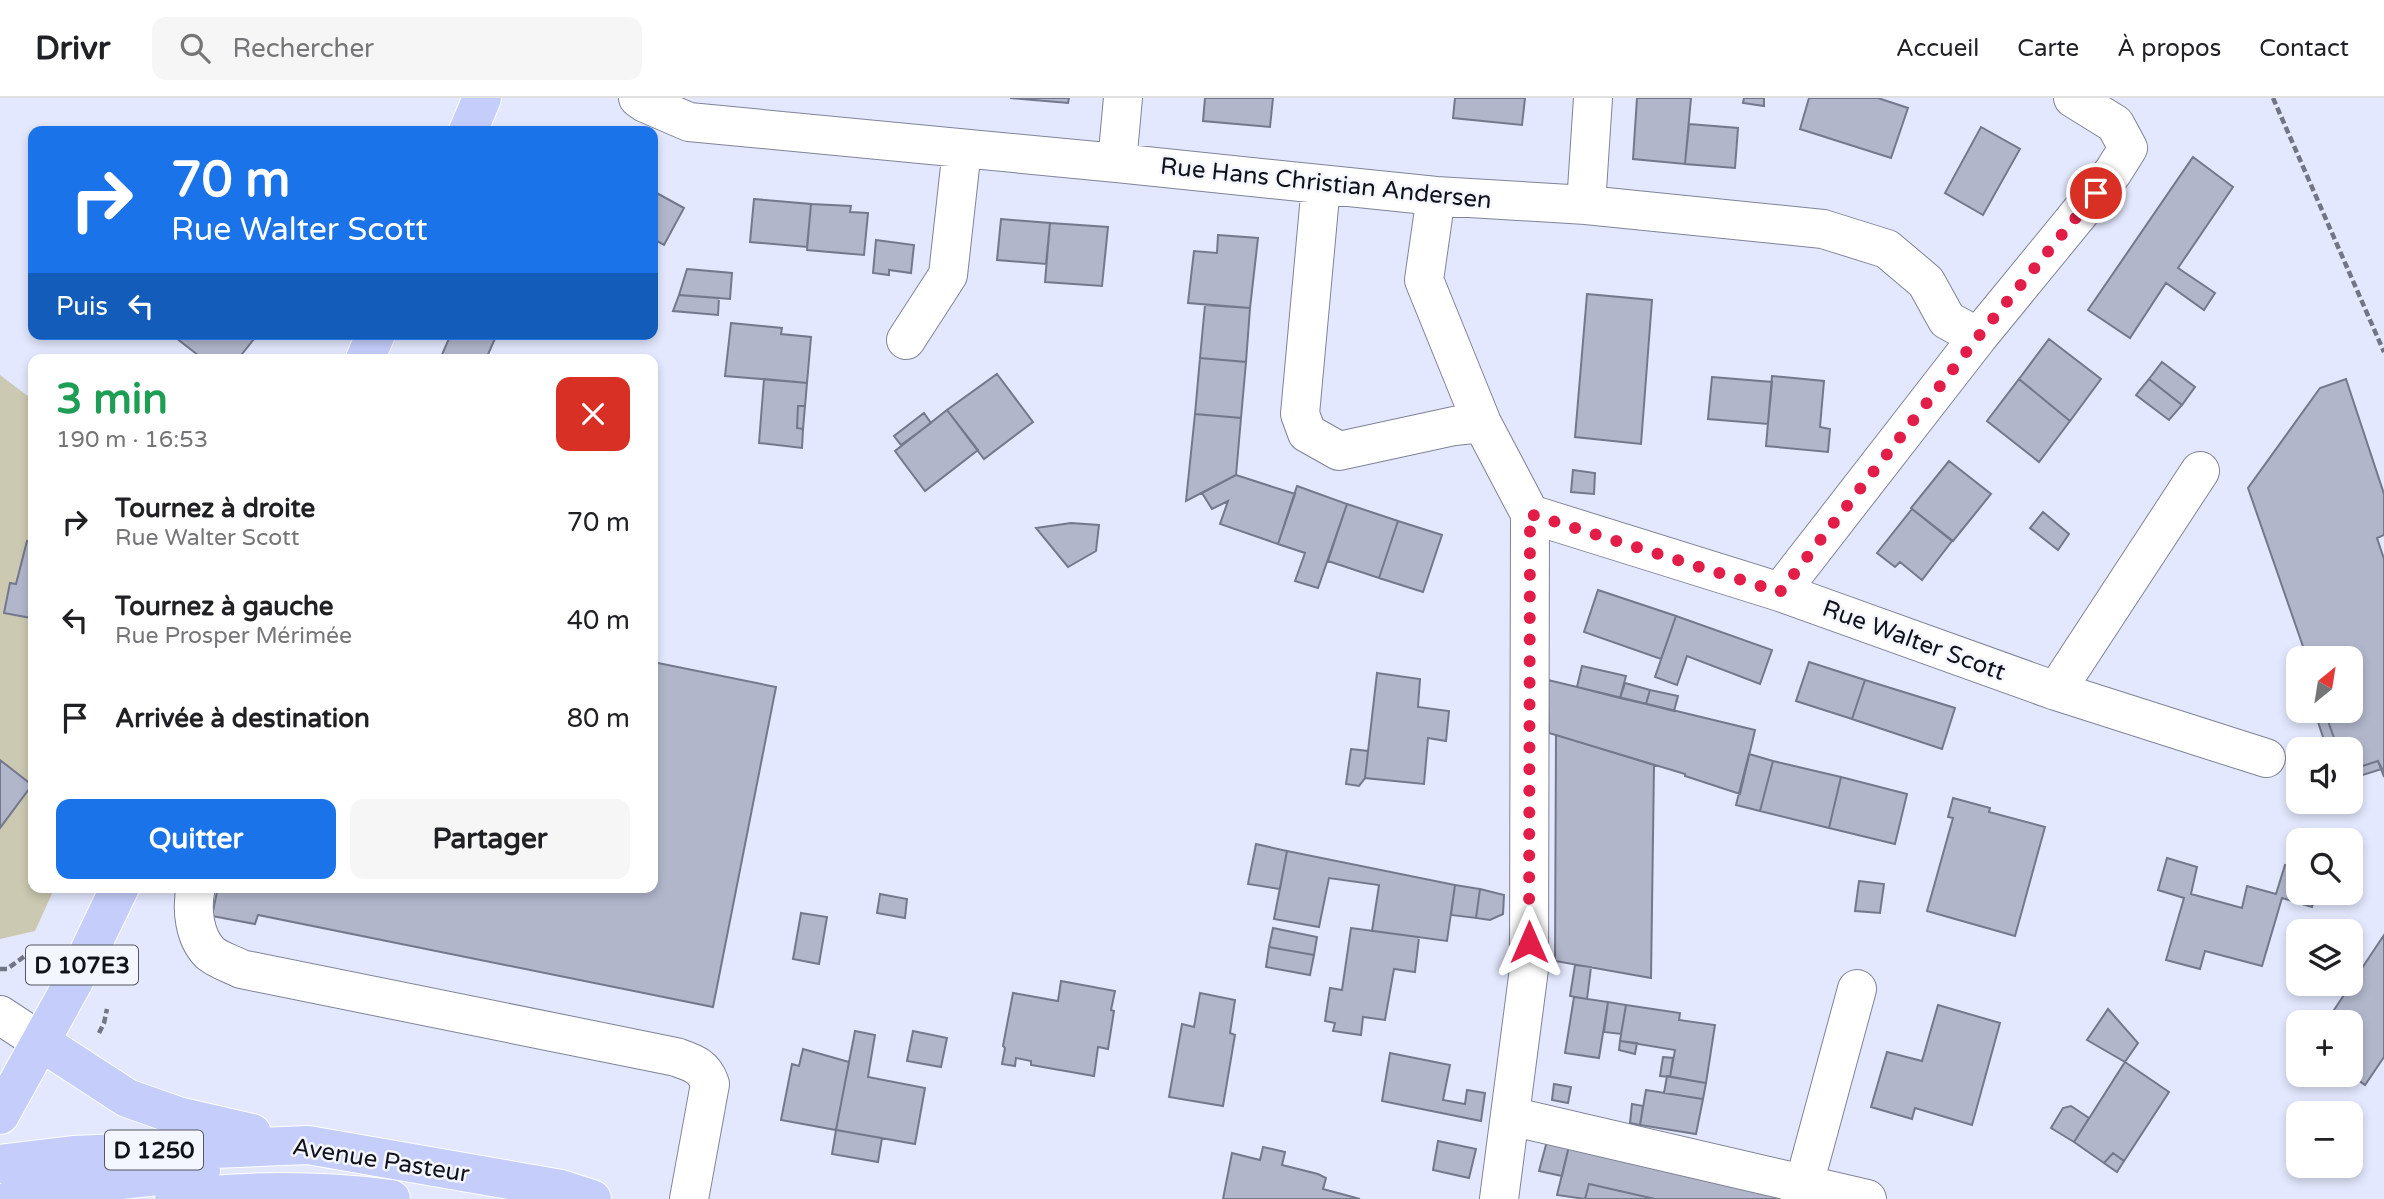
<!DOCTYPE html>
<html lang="fr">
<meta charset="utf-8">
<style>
:root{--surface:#fff;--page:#f6f6f6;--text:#202124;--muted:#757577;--line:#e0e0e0;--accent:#1a73e8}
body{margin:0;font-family:"Varela Round",sans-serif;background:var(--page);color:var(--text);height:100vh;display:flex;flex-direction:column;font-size:26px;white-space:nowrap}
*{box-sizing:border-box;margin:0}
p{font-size:23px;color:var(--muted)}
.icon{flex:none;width:38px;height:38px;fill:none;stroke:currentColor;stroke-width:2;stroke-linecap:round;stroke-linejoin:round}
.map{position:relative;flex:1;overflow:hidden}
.panel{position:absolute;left:28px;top:256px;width:630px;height:539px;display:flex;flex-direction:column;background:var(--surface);border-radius:14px;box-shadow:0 4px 10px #0003}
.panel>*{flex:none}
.top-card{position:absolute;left:28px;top:28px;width:630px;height:214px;border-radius:14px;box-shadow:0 4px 10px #0003;background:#1a73e8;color:#fff;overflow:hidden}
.needle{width:46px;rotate:30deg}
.tools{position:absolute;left:2286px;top:548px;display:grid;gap:14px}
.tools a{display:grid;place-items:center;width:77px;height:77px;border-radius:14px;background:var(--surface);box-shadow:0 4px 10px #0003;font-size:35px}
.pin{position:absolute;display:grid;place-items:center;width:60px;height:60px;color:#fff;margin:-30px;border:4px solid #fff;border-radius:50%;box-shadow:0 2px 7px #0007}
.me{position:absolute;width:77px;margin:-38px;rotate:0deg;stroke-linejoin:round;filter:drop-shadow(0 0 5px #0008)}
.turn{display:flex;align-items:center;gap:24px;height:147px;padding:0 28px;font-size:32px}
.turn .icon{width:91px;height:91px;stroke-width:2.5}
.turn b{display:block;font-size:49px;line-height:60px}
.then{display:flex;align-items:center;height:66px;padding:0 28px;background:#0003;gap:14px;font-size:26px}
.round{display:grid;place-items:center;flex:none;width:74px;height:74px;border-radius:14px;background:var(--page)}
.overview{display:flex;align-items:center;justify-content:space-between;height:119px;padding:0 28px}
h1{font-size:42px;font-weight:700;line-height:52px;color:#1e9e55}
.primary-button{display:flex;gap:14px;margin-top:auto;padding:14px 28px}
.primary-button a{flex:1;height:80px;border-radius:14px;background:var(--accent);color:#fff;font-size:28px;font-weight:700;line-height:80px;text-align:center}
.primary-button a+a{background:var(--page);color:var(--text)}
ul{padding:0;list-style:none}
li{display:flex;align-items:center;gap:21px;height:98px;padding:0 28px}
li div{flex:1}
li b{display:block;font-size:26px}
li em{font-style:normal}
header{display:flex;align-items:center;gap:42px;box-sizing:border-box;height:98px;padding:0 35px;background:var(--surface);border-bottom:2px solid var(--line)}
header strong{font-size:33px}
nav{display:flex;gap:38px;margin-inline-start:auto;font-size:24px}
.search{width:490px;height:63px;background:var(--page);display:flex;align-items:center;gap:18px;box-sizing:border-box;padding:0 24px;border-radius:14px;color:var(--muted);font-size:26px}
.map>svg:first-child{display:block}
</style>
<header>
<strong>Drivr</strong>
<div class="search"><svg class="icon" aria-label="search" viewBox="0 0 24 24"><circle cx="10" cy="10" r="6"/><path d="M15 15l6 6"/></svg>Rechercher</div>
<nav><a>Accueil</a><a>Carte</a><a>À propos</a><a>Contact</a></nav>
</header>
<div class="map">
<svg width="2384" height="1101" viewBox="0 0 2384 1101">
<rect width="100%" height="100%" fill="#e3e8fe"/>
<!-- green -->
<path fill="#ccc9b2" d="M0,277L33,302V789H55L35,833L0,841Z"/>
<!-- building -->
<path fill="#b1b6cb" stroke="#74788c" stroke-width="2" d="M1010,0H1069L1068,5Z
M1205,0H1273L1270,29L1203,23Z
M1455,0H1525L1522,27L1453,20Z
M1637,0H1691L1685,66L1633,61Z
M1744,0H1764V8L1743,5Z
M1809,0H1878L1908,10L1891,60L1800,31Z
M1689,26L1738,30L1735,70L1685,66Z
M1981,29L2020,51L1983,117L1945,95Z
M2193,59L2233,89L2178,170L2215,195L2204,212L2166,185L2130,240L2088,212Z
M653,93L684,110L664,147L653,141Z
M754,101L811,106L807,149L750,144Z
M811,106L851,108L850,114L868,115L864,157L807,152Z
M1001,121L1050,125L1046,166L997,162Z
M1050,125L1108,129L1102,188L1045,184Z
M1218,137L1258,140L1250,210L1188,205L1194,153L1217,155Z
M876,142L914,147L911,175L889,172V177L873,175Z
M687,171L732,175L730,201L679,197Z
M1587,196L1652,202L1641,346L1575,339Z
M679,197L719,200L718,217L673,213Z
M1205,207L1250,210L1246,264L1200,260Z
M731,225L782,230L781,236L811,239L807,285L725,278Z
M171,236H258L238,261H203Z
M451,236H497L486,261H440Z
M2049,241L2101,281L2070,323L2019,281Z
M1200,260L1246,264L1241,320L1195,316Z
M2162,264L2195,289L2182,307L2149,281Z
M997,276L1033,324L984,361L947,312Z
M1772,278L1824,283L1820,329L1830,331L1828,354L1766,348Z
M1712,279L1772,284L1768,326L1708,321Z
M764,281L807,285L805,308H798L797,330L803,331L802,350L759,345Z
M2019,281L2070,323L2039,364L1987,323Z
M2149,281L2182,307L2169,322L2136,297Z
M2346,281L2384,396V437L2377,440L2384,461V679L2378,663L2350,672V651H2338L2324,612H2350V560H2307L2248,390L2320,290Z
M798,308H805L803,331L797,330Z
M947,312L978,352L925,393L895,353Z
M924,315L931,325L901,347L894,338Z
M1195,316L1241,320L1236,377L1186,403Z
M1949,363L1991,396L1953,443L1911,410Z
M1573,372L1595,375L1594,396L1571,394Z
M1236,377L1295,396L1278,446L1220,426L1228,403L1212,411L1202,395Z
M1297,388L1347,406L1318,490L1295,483L1305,455L1278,446Z
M1347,406L1398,423L1379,480L1328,463Z
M1912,411L1952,443L1922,482L1900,464L1895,469L1877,455Z
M2043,414L2069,436L2058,452L2030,430Z
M1398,423L1442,437L1423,494L1379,480Z
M1071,425L1099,427L1096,453L1068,469L1036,430Z
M27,443L33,444V509L31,520L4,515L10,485L16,486Z
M1598,492L1676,518L1661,561L1584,534Z
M1676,518L1772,552L1760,586L1687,558L1677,587L1655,579Z
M653,564L776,589L713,909L258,817L255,826L212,818L218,789H653Z
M1809,564L1865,582L1852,621L1796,603Z
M1582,568L1626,578L1620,600L1577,589Z
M1377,575L1420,581L1418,609L1449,613L1446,643L1428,640L1424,686L1365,680Z
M1548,582L1755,632L1740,696L1685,678V676L1549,635Z
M1865,582L1955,610L1942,651L1852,621Z
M1625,585L1650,592L1646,606L1620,600Z
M1650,592L1678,598L1674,613L1646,606Z
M2314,612H2324L2338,651H2327Z
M1556,637L1654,667L1651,880L1555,863Z
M1351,651L1368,653L1365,680L1359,688L1346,686Z
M1749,656L1773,663L1760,713L1736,707Z
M0,662L32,687L0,730Z
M1773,663L1841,679L1829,730L1760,713Z
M2378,663L2382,671L2350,681V672Z
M1841,679L1907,696L1895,746L1829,730Z
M1953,700L1990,710L1989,714L2045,729L2015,838L1927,813L1953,720L1948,719Z
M1256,746L1287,753L1280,791L1248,786Z
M1287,753L1455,787L1447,843L1372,833L1379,787L1329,780L1319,829L1274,821Z
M2167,760L2197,769L2191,796L2242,810L2247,788L2276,796L2285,767L2298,770V794H2316L2312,809L2282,800L2262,868L2205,853L2200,871L2166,862L2184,800L2158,792Z
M1859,783L1884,786L1880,815L1855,813Z
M1455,787L1480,791L1476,820L1451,817Z
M1480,791L1504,797L1503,816L1490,822L1476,820Z
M880,796L907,801L905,820L877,815Z
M801,815L827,819L819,866L793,861Z
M1273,830L1317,839L1314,857L1269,849Z
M1351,830L1419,839L1415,874L1394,871L1385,922L1363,919L1361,937L1333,933L1335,925L1325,923L1330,890L1342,892Z
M2384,837V959L2365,987L2350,976V924H2326Z
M1269,849L1314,857L1310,877L1266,869Z
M1575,867L1591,869L1587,901L1570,898Z
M1061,883L1115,893L1111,912L1114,913L1108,951L1098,949L1094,978L1031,967V963L1016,960L1015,968L1002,966L1005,950L1003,948L1013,895L1058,903Z
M1200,895L1235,902L1230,935L1235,937L1223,1008L1169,999L1182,926L1194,929Z
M1574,899L1608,904L1599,960L1565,955Z
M1608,904L1626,907L1621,936L1604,934Z
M1626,907L1680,915L1679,922L1715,927L1706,985L1670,979L1675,952L1620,943Z
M1938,907L2000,925L1972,1027L1915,1010L1912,1021L1871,1009L1887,954L1922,963Z
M2108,911L2138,945L2125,964L2087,942Z
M855,933L875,937L868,979L925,990L915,1046L836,1032Z
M913,933L947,940L941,969L907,963Z
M1620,943L1637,945L1635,956L1619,952Z
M803,951L849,964L836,1032L781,1022L792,966L799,968Z
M1390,955L1450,967L1443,1002L1465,1006L1467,992L1485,995L1481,1023L1382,1003Z
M1663,959L1673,960L1670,979L1660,978Z
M2125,964L2169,994L2124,1063L2113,1055L2104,1065L2074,1044Z
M1667,978L1706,985L1703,1001L1664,995Z
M1554,986L1571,989L1568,1005L1552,1002Z
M1646,992L1703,1001L1696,1036L1640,1027Z
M1632,1006L1643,1008L1640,1027L1630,1025Z
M2071,1008L2089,1020L2074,1044L2051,1030L2063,1010Z
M836,1032L882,1040L878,1064L832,1056Z
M1438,1043L1476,1051L1469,1080L1433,1072Z
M1547,1043L1569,1048L1562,1078L1539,1073Z
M1569,1048L1787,1101H1655L1589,1086L1585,1101L1557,1097Z
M1263,1049L1285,1054L1282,1067L1318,1076L1326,1080L1323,1091L1360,1101H1223L1232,1055L1260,1062Z
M2113,1055L2124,1063L2117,1074L2104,1065Z
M1589,1086L1655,1101H1585Z"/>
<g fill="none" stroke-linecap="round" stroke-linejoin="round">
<defs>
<path id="minor" d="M638,0L645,5L689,24L1117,65L1436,98L1586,107L1823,131L1887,151L1926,184L1947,222L1978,239
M1117,65L1123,0
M1321,87L1300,316L1307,335L1339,353L1454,328L1482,325
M1436,98L1424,182L1482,325L1530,416L1529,871L1499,1101
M1586,107L1593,0
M906,242L948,177L962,51
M1530,416L1780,494L2056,593L2266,660
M1780,494L1978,239L2113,74L2128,50L2115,26L2073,0
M2056,593L2200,373
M196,789C191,810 194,839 210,855C218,862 232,866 241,871L676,959C693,965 704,968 710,986L689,1101
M0,917L41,944
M1510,1018L1867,1101
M1800,1101L1857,891"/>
<path id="major" d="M468,33L482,0
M365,261L376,236
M41,944L127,1000L178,1018L252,1035
M0,1017L80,872L120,789
M0,1066L73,1057L308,1047L561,1091L592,1101
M12,1101L52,1090L201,1073
M174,1101C245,1092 320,1092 391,1101"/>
</defs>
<!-- minor casing -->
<use href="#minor" stroke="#7f8397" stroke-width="40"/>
<!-- major casing -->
<use href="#major" stroke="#fff" stroke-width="40"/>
<!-- path -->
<path stroke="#727583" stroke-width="4.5" stroke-dasharray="7 3.5" stroke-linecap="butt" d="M2273,0L2384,254
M0,871H7L36,850L44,854
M99,935L104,925L107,911"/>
<!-- minor -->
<use href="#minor" stroke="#fff" stroke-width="38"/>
<!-- major -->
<use href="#major" stroke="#c5cefb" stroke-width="38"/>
</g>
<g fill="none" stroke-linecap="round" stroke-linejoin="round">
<!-- route -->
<path stroke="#e11d48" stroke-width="12" stroke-dasharray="0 21.6" d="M1529,844L1530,416L1780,494L1978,239L2096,95"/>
</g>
<g text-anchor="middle" stroke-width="5" stroke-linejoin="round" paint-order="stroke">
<!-- shield labels -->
<g fill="#f4f6ff" stroke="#55575f" stroke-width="2">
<rect x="26" y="847.5" width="112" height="39" rx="5"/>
<rect x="105" y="1032.5" width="98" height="39" rx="5"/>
</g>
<g font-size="23" font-weight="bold" fill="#11131a">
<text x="82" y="875">D 107E3</text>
<text x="154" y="1060">D 1250</text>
</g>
<!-- street labels -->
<g font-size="24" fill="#11131a" stroke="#f4f6ff">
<text transform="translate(1326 85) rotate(6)" y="8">Rue Hans Christian Andersen</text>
<text transform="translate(1914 542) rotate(20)" y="8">Rue Walter Scott</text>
<text transform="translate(381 1062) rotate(9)" y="8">Avenue Pasteur</text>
</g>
</g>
</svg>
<div class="tools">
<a><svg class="needle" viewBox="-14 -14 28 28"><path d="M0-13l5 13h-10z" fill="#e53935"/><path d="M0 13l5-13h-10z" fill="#757577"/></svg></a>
<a><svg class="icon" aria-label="sound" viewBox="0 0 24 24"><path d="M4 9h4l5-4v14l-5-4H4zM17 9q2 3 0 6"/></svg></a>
<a><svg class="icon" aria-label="search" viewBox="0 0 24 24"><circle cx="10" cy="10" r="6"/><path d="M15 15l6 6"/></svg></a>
<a><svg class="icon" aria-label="layers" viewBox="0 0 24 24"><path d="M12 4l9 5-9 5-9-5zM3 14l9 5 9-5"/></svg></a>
<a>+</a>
<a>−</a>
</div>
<div class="pin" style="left:2096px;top:95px;background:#d93025"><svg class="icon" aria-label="arrive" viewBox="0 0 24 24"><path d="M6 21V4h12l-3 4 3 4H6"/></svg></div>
<svg class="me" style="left:1529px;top:844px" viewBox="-20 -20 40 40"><path d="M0-17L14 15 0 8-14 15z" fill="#e11d48" stroke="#fff" stroke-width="4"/></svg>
<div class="top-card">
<div class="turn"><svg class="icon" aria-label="right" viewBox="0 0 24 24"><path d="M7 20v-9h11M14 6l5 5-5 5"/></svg><div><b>70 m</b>Rue Walter Scott</div></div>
<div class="then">Puis<svg class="icon" aria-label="left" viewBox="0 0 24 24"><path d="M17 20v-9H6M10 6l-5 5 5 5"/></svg></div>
</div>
<section class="panel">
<div class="overview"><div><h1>3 min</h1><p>190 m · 16:53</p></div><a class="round" style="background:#d93025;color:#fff"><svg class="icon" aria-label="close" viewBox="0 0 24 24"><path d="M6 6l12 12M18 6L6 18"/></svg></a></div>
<ul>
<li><svg class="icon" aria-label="right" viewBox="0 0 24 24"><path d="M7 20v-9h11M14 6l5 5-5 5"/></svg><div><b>Tournez à droite</b><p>Rue Walter Scott</p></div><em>70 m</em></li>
<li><svg class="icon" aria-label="left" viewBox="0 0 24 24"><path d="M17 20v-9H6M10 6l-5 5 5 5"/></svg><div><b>Tournez à gauche</b><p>Rue Prosper Mérimée</p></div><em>40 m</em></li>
<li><svg class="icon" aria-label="arrive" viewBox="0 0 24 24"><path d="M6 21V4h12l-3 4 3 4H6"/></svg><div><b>Arrivée à destination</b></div><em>80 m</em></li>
</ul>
<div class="primary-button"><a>Quitter</a><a>Partager</a></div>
</section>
</div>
